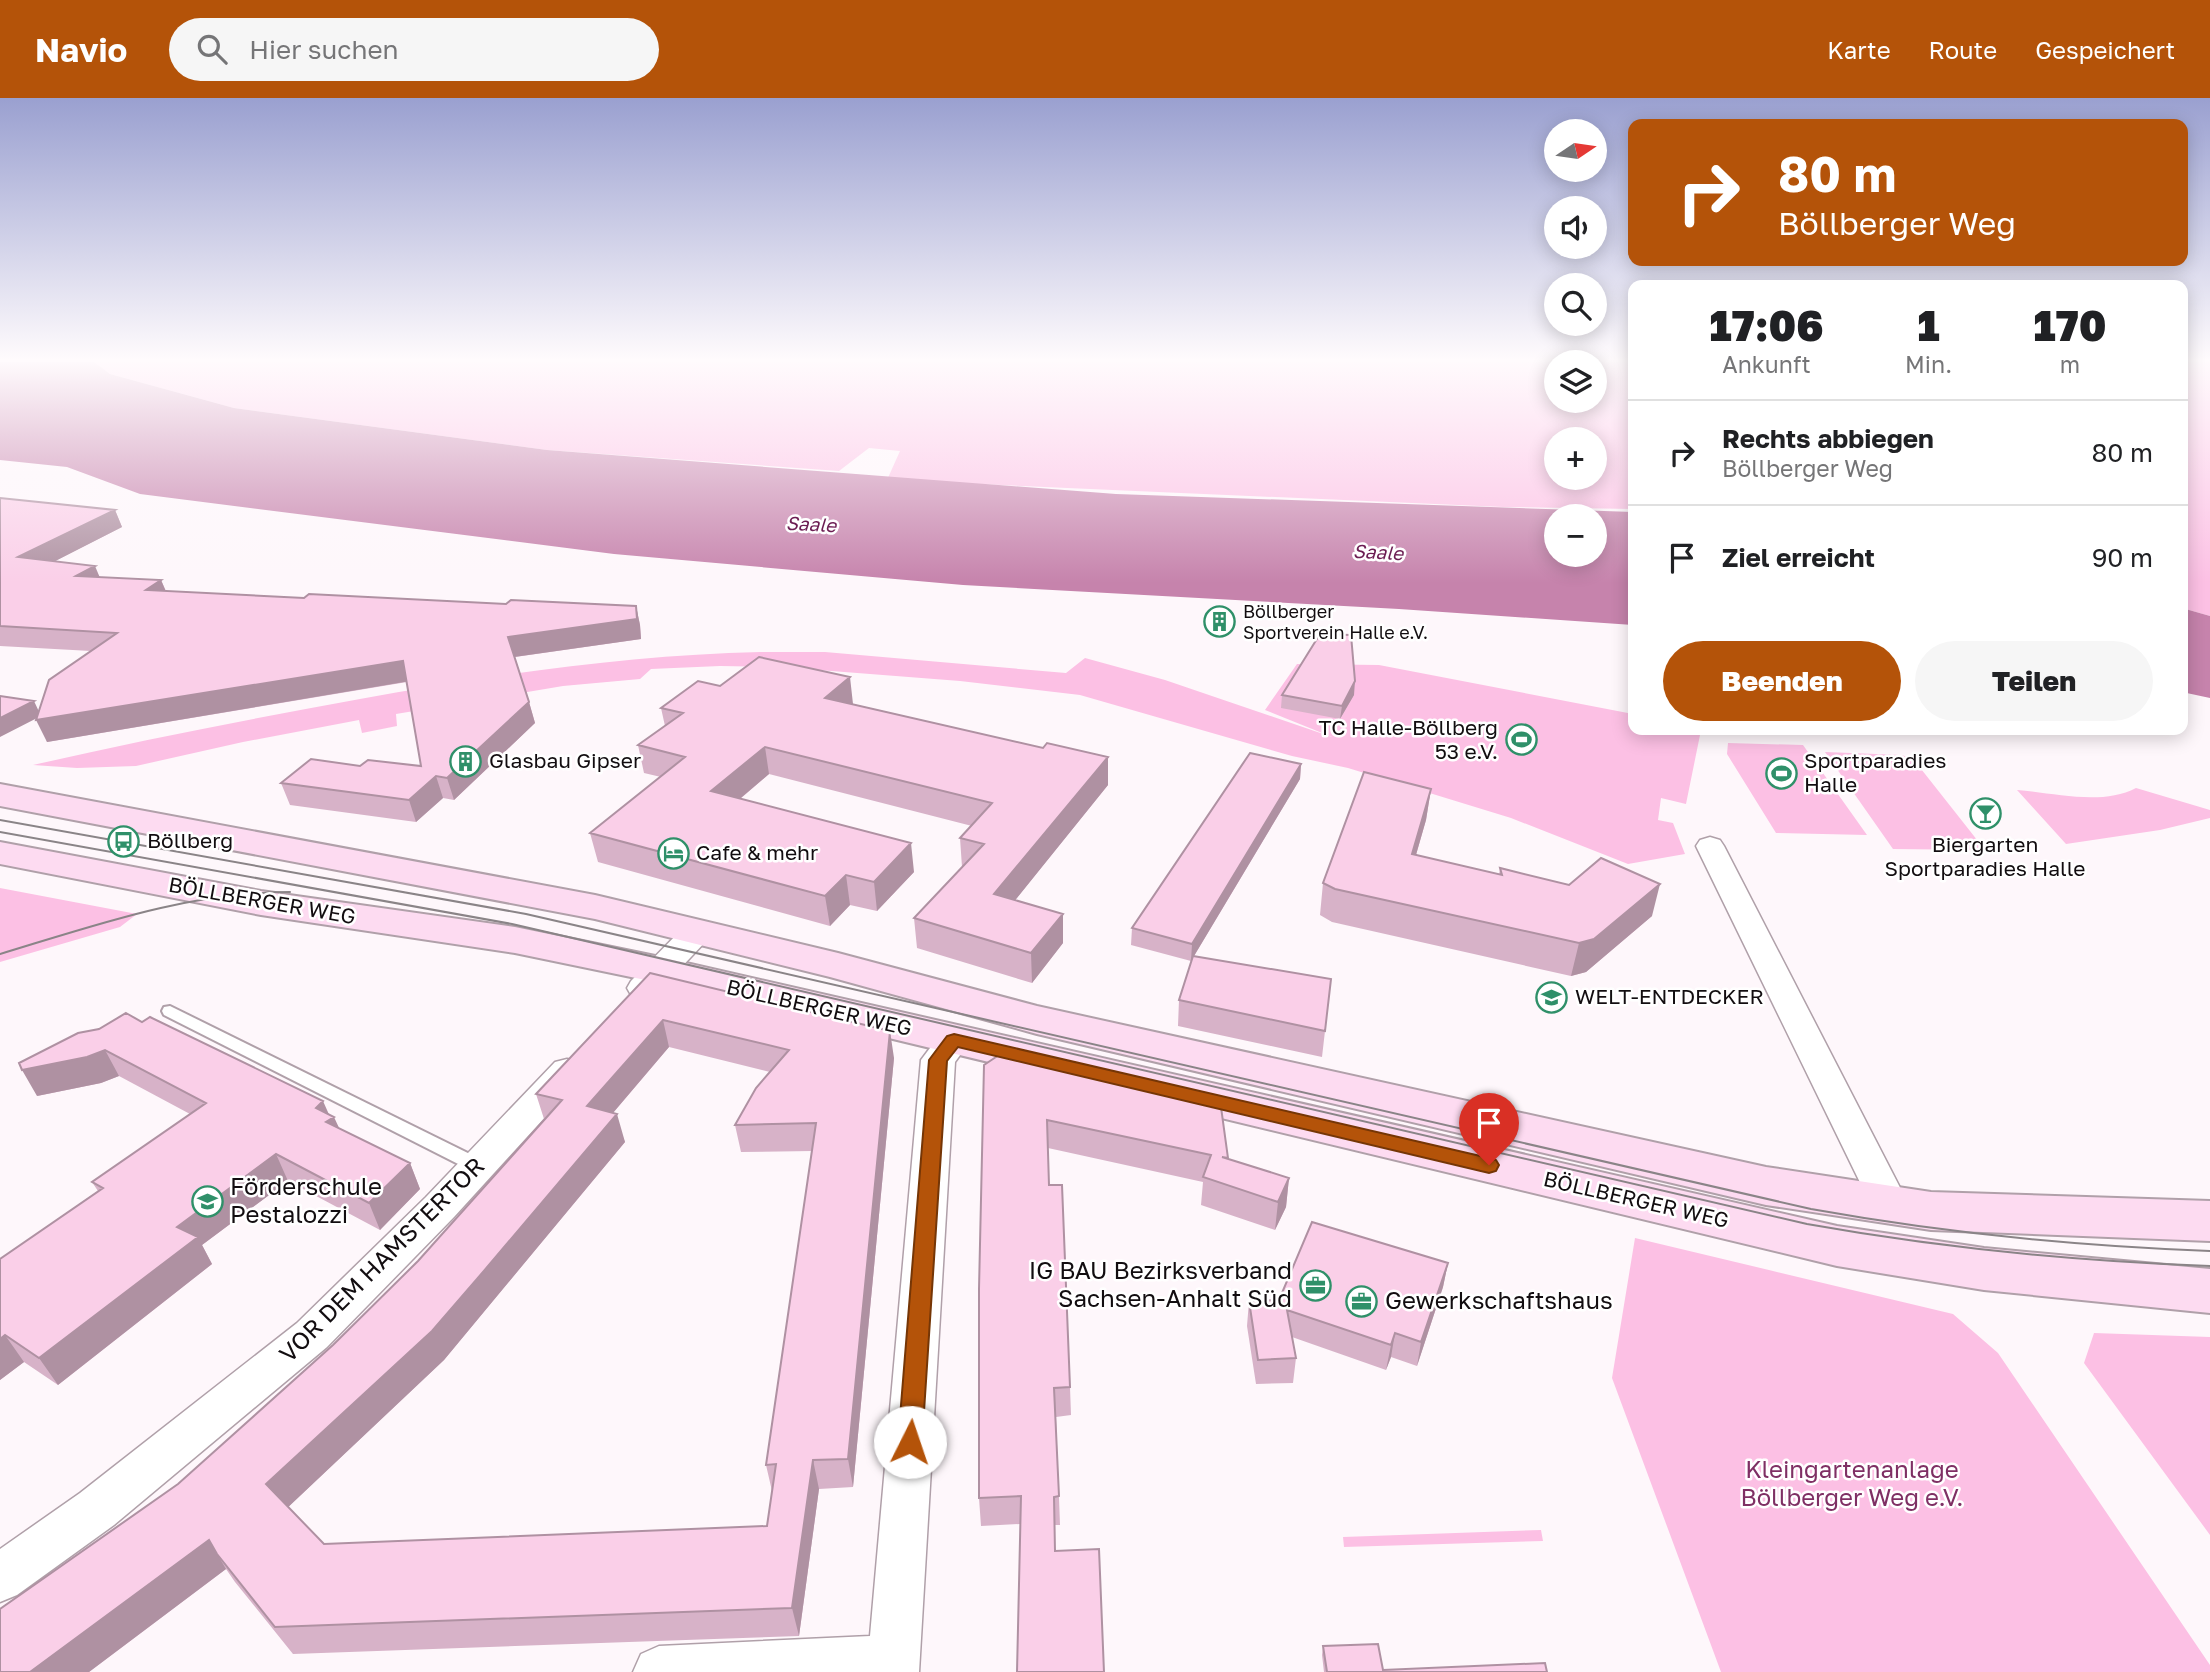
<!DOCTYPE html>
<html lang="de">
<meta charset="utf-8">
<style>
:root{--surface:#fff;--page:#f6f6f6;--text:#202124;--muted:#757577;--line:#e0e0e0;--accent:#b45309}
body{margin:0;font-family:"Golos Text",sans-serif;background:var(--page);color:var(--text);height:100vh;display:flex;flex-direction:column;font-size:26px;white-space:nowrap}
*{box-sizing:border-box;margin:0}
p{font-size:23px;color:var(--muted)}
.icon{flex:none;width:38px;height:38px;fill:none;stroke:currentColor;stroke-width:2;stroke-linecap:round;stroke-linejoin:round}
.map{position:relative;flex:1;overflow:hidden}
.sheet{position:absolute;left:1628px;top:182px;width:560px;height:455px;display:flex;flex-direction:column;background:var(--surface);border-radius:14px;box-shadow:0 4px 18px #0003}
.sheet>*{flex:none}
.hud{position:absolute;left:1628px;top:21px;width:560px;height:147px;border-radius:14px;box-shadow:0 4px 18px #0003;background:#b45309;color:#fff;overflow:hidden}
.needle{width:46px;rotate:77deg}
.controls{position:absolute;left:1544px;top:21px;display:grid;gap:14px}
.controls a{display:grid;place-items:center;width:63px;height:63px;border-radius:50%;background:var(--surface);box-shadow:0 4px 18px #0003;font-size:35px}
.pin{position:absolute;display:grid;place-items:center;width:60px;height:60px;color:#fff;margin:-72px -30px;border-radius:50% 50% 50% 0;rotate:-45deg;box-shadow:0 0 7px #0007}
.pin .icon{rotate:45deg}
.me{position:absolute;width:77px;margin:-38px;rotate:4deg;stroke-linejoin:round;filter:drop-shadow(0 0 5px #0008)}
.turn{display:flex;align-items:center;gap:24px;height:147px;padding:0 35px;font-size:32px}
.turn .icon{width:91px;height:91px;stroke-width:2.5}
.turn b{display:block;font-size:49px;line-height:60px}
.eta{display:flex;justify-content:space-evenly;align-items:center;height:119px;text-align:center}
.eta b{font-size:42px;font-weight:800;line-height:49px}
.primary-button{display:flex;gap:14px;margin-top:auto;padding:14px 35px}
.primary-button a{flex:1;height:80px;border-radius:42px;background:var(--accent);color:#fff;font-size:28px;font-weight:800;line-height:80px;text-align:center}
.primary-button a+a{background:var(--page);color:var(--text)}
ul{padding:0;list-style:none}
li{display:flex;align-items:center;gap:21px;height:105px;padding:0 35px;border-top:2px solid var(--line)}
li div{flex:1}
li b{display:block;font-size:26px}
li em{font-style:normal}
header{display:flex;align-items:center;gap:42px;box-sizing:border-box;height:98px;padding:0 35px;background:var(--accent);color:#fff}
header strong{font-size:33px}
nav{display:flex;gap:38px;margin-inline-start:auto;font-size:24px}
.search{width:490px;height:63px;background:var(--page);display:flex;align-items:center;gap:18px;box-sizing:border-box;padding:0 24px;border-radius:38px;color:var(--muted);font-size:26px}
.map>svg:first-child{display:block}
</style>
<header>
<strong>Navio</strong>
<div class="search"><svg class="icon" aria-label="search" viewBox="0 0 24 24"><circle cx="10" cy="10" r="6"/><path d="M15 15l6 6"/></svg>Hier suchen</div>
<nav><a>Karte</a><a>Route</a><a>Gespeichert</a></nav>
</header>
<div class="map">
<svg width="2210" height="1574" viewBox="0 0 2210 1574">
<rect width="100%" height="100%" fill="#fef7fb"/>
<!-- green -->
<path fill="#fcc0e4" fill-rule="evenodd" d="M94,264H1556V303H1594V264H1633V411L1503,409L887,382L900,353L869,350L839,373L547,352L234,310L110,276ZM1556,341H1594V380H1556Z
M2182,264H2210V518L2182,510Z
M760,554H825L1066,575L1085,560L1165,582L1332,639L1265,612L1297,566L1379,567L1633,616V632H1692L1700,637L1686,706L1661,700L1658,722L1673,725L1685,756L1628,766L1511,720L1348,670L1292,658L1080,597L960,583L780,569L720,568L651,571L640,581L563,588L396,616L397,628L362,635L359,622L243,644L136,668L77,670L33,667C141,642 251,621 360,601C493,577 626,557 760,554Z
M1728,645L1803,647L1867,737L1776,735L1727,656Z
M1825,654L1902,657L1914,662L1985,752L1893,751Z
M2136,690L2210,712V720L2160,732L2066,746L2017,692C2054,695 2102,708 2136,690Z
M0,790L137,816L120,829L0,864Z
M1635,1140L1953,1216L1998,1255L2210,1567V1574H1721L1612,1280Z
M2094,1235L2210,1239V1437L2084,1265Z
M1541,1432L1543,1443L1344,1449L1343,1439Z"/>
<!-- water -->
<path fill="#c683ac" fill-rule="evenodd" d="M0,264H94L110,276L234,310L547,352L1116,396L1633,414V527L1399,511L963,487L614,456L140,396L67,369L0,362ZM1556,418H1594V457H1556Z
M2182,510L2210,518V600L2182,594Z"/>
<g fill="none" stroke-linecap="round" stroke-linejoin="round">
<defs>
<path id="lane" d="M170,908L484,1063L487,1068L484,1073L478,1075L472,1073L164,917L162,913L164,909Z"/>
<path id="street" d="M1710,739L1720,742L1724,748L1910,1109L1905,1119L1891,1124L1877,1119L1872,1109L1696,748L1700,742Z
M697,824L708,827L713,834L708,841L655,897L643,901L631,897L627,890L631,883L686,827Z
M954,931L966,934L971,942L955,964L919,1574H633L641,1556L659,1548L870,1538L921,962L942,934Z
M567,961L579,964L584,973L579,982L454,1119L327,1249L114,1427L17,1497L0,1504V1451L80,1395L297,1225L426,1099L555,964Z"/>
<path id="secondary" d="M0,686L595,797L838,855L1037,908L1766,1069L1931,1094L2210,1103V1143L1931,1132L1766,1107L1037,936L830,879L595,821L0,708Z
M0,744L261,793L515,829L660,859L1837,1128L1984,1150L2210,1171V1215L1984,1192L1837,1168L660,885L515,855L261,817L0,766Z"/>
</defs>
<!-- lane casing -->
<use href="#lane" stroke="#b0a0a9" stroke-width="4"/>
<!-- street casing -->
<use href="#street" stroke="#b0a0a9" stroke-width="3"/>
<!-- secondary casing -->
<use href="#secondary" stroke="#b0a0a9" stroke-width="4"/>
<!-- lane -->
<use href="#lane" fill="#fff" fill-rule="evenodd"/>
<!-- street -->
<use href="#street" fill="#fff" fill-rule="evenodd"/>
<!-- secondary -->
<use href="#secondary" fill="#fddbf1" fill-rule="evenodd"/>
<!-- tram -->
<path stroke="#8a8487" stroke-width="2" d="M0,722L526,816L1811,1111C1944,1135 2076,1148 2210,1153
M0,734L512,826L1807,1126C1941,1150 2074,1163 2210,1168
M0,856C96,827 189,794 290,794"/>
</g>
<!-- wall -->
<path fill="#d7b2c8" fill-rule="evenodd" d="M0,400L115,412L122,429L55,463L100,479L161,482L166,493L304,500L506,506L636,508L640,527L641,541L515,559L529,604L535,625L454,702L443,700L416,724L290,707L281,685L360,668H421L407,584L47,644L39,614L91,553L0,548Z
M720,588L853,606L1043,650L1108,659V687L1015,802L1063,816V845L1032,885L917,850L914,820L962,769L960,740L972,728L769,676L740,701L914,774L877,813L850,807L830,828L598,764L590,735L661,679L644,675L638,647L665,628L661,610Z
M1282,597H1354L1340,621L1281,610Z
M1301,666L1300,681L1194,858L1325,933L1322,959L1178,928L1179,902L1193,859L1191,863L1131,847L1132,830Z
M1431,691L1426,722L1416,757L1499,777L1500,770L1652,818L1586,874L1571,878L1332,824L1320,817L1323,785Z
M650,875L894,960L853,1389L819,1391L799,1538L293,1556L235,1484L226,1471L89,1574H0L178,1386L333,1247L418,1163L544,1021L536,996ZM669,949L770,974L735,1027L741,1054L812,1053L766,1367L772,1393L767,1428L324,1446L288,1409L444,1262L487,1210L625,1044L613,1015Z
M142,924L329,1016L339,1030L410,1065L420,1091L380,1132L288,1083L202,1147L212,1166L58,1287L24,1264L0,1282V1161L98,1093L92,1084L190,1016L119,978L101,985L37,998Z
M984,967L1228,1061L1289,1080L1286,1109L1275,1132L1201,1107L1203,1084L1048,1050L1049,1087L1070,1289L1071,1317L1056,1319L1060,1427H1055V1453L1104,1574L1020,1426L981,1428L979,1400Z
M1448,1165L1443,1189L1417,1268L1391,1259L1386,1272L1292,1239L1296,1260L1293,1285L1256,1286L1247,1228L1249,1203L1279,1202Z
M1323,1548L1383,1572L1547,1574H1324L1322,1557Z"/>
<!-- shaded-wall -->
<path fill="#af91a2" d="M115,412L122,429L26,478L18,459Z
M95,468L103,487L76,478Z
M161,482L169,501L146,492Z
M636,508L640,527L641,541L514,559L508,539Z
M403,563L410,583L47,644L36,622Z
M850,579L853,606L828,627L825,600Z
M1355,583L1354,597L1340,621L1342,608Z
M34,603L41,618L0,639V620Z
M529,604L535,625L454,702L447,680Z
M765,649L769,676L716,721L711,693Z
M1108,659V687L996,826L994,796Z
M1301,666L1300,681L1191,863L1192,846Z
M436,678L443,700L416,724L409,702Z
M1431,691L1426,722L1407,788L1412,756Z
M911,745L914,774L877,813L874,784Z
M846,777L850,807L830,828L825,798Z
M1660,786L1652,818L1586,874L1571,878L1579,845Z
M1063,816V845L1032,885L1031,855Z
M663,922L669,949L595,1036L587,1008Z
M890,933L894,960L853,1389L848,1361Z
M105,952L119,978L101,985L37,998L22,972Z
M323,1003L331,1021L334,1019L346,1045L338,1050L316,1010Z
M617,1016L625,1044L444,1262L283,1414L266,1386Z
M276,1056L288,1083L202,1147L212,1166L58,1287L39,1260L177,1129Z
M410,1065L420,1091L380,1132L369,1105Z
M1289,1080L1286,1109L1275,1132L1278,1104Z
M1448,1165L1443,1189L1417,1268L1421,1244Z
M1395,1235L1391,1259L1386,1272L1391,1247Z
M5,1237L24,1264L0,1282V1241Z
M813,1362L819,1391L799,1538L792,1510Z
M209,1442L226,1471L89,1574H30Z"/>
<!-- building -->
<path fill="#facfe8" stroke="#af91a2" stroke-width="2" fill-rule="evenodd" d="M0,400L115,412L18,459L95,468L76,478L161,482L146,492L304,500L309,496L506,506L511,502L636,508L637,521L508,539L529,604L447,680L436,678L409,702L281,685L311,661L360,668L368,662L421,668L403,563L36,622L49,582L117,535L0,528Z
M1320,536L1351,537L1355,583L1342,608L1282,597Z
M759,559L850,579L825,600L1043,650L1047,645L1108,659L994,796L1063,816L1031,855L914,820L984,746L960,740L992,705L765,649L711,693L911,745L874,784L846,777L825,798L590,735L685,659L638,647L683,615L661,610L698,583L720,588Z
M0,598L34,603L0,620Z
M1250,655L1301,666L1192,846L1132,830Z
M1364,674L1431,691L1412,756L1502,777L1500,770L1569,787L1601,760L1660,786L1594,841L1579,845L1335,791L1323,785Z
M1193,858L1331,881L1325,933L1179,902Z
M650,875L890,933L848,1361L813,1362L792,1510L275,1529L217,1456L209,1442L30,1574H0V1511L178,1386L333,1247L418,1163L562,1002L536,996ZM663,922L789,952L756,990L735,1027L816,1025L766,1367L776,1366L767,1428L324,1446L266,1386L432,1233L477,1181L617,1016L587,1008Z
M126,915L142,924L150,919L323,1003L316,1010L334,1019L326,1024L410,1065L369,1105L276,1056L177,1129L198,1139L39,1260L5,1237L0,1241V1161L103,1090L92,1084L206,1005L105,952L87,959L22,972L19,965L78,935L99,931Z
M999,957L1221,1009L1228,1060L1222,1059L1289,1080L1278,1104L1203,1079L1211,1057L1047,1022L1049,1087H1062L1070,1289L1054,1290L1059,1398L1054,1399L1055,1453L1099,1451L1104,1574H1017L1021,1398L979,1400V1191L984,967Z
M1312,1124L1448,1165L1421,1244L1395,1235L1391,1247L1287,1212L1296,1260L1258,1262L1249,1203L1279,1202Z
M1378,1546L1383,1572L1545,1565L1547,1574H1327L1323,1548Z"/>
<!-- sky -->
<linearGradient id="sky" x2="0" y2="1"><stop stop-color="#9aa0d0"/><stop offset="0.54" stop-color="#fffbfd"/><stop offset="1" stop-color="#fffbfd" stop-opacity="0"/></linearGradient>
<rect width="2210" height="485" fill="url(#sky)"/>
<!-- route -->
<path fill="#b45309" stroke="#753606" stroke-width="2" d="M954,936L1489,1060L1496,1062L1499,1067L1496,1073L1489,1075L958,949L947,963L922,1344L919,1352L910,1355L901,1352L898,1344L929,962L947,938Z"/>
<!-- icons -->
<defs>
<symbol id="building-ring" viewBox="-11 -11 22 22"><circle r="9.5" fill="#fff" stroke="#2f9069" stroke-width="1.5"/><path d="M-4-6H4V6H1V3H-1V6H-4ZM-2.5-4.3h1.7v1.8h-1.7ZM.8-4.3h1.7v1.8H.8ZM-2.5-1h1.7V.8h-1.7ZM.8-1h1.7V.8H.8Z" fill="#2f9069"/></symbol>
<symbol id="stadium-ring" viewBox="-11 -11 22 22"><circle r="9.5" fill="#fff" stroke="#2f9069" stroke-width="1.5"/><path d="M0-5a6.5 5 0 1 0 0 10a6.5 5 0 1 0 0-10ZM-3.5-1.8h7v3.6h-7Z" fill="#2f9069"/></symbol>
<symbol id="bar-ring" viewBox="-11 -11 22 22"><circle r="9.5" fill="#fff" stroke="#2f9069" stroke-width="1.5"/><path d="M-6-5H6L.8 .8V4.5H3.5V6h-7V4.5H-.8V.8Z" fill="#2f9069"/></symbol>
<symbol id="bus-ring" viewBox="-11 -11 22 22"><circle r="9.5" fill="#fff" stroke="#2f9069" stroke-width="1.5"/><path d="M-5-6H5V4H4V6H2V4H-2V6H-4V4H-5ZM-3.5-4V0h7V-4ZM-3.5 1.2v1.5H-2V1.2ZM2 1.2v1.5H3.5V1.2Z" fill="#2f9069"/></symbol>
<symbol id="hotel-ring" viewBox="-11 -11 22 22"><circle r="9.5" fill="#fff" stroke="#2f9069" stroke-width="1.5"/><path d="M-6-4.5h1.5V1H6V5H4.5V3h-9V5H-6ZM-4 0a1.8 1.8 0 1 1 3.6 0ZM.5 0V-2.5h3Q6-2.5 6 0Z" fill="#2f9069"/></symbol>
<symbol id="school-ring" viewBox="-11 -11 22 22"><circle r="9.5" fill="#fff" stroke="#2f9069" stroke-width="1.5"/><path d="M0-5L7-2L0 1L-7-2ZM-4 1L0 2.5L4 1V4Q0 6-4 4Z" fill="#2f9069"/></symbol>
<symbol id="office-ring" viewBox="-11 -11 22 22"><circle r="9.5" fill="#fff" stroke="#2f9069" stroke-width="1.5"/><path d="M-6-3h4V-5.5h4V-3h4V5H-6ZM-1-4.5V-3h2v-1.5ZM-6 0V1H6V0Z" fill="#2f9069"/></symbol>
</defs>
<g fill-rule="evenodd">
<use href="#building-ring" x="1202" y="506" width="35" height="35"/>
<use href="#stadium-ring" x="1504" y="624" width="35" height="35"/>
<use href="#building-ring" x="448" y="646" width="35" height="35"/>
<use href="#stadium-ring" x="1764" y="658" width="35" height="35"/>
<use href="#bar-ring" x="1968" y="698" width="35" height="35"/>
<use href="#bus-ring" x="106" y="726" width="35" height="35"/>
<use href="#hotel-ring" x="656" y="738" width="35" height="35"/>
<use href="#school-ring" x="1534" y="882" width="35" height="35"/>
<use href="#school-ring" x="190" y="1086" width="35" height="35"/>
<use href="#office-ring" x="1298" y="1170" width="35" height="35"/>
<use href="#office-ring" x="1344" y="1186" width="35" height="35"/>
</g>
<g text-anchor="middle" stroke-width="5" stroke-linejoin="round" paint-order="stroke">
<!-- far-poi labels -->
<g font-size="18" fill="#120d10" stroke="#fff" text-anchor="start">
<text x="1243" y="520">Böllberger<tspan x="1243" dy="21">Sportverein Halle e.V.</tspan></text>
</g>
<!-- far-water labels -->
<g font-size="19" font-style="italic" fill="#6c1d53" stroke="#fff">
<text transform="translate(811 426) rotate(3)" y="7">Saale</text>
<text transform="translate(1378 454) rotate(3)" y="7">Saale</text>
</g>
<!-- poi labels -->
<g font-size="21" fill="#120d10" stroke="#fff" text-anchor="start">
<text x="1498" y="637" text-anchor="end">TC Halle-Böllberg<tspan x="1498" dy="24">53 e.V.</tspan></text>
<text x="489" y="670">Glasbau Gipser</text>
<text x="1804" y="670">Sportparadies<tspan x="1804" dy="24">Halle</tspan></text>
<text x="147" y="750">Böllberg</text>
<text x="1985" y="754" text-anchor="middle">Biergarten<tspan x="1985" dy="24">Sportparadies Halle</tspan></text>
<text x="696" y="762">Cafe &amp; mehr</text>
<text x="1575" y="906">WELT-ENTDECKER</text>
</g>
<!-- street labels -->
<g font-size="21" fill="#120d10" stroke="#fff">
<text transform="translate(262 803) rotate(10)" y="7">BÖLLBERGER WEG</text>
<text transform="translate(819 910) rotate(13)" y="7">BÖLLBERGER WEG</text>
<text transform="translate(1636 1102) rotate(13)" y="7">BÖLLBERGER WEG</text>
</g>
<!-- near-poi labels -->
<g font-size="24" fill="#120d10" stroke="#fff" text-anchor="start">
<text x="230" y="1097">Förderschule<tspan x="230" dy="28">Pestalozzi</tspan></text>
<text x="1292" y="1181" text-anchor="end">IG BAU Bezirksverband<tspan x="1292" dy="28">Sachsen-Anhalt Süd</tspan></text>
<text x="1385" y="1211">Gewerkschaftshaus</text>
</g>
<!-- near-street labels -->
<g font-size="24" fill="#120d10" stroke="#fff">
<text transform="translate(382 1162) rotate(-45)" y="8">VOR DEM HAMSTERTOR</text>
</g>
<!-- near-park labels -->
<g font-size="24" fill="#7f2f64" stroke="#fff">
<text x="1852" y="1380">Kleingartenanlage<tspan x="1852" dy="28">Böllberger Weg e.V.</tspan></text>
</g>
</g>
</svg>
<div class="controls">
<a><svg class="needle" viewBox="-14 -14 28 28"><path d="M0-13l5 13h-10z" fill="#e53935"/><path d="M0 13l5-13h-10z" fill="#757577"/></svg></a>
<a><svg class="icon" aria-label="sound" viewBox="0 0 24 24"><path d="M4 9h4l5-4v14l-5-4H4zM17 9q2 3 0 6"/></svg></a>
<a><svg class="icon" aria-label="search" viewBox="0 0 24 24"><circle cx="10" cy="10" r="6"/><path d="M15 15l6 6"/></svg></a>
<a><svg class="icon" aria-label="layers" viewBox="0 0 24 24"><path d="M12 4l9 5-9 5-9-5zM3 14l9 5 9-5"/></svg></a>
<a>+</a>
<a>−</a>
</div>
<div class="pin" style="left:1489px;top:1067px;background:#d93025"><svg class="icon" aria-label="arrive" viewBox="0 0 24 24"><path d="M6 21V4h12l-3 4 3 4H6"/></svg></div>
<svg class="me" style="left:910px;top:1344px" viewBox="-20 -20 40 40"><circle r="19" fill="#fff"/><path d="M0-13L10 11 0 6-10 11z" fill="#b45309"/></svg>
<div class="hud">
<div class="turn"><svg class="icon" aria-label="right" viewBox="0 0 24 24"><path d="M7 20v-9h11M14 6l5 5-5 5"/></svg><div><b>80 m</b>Böllberger Weg</div></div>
</div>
<section class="sheet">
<div class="eta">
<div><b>17:06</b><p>Ankunft</p></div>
<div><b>1</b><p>Min.</p></div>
<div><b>170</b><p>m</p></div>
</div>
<ul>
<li><svg class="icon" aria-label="right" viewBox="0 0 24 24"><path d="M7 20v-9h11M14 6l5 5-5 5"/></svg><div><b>Rechts abbiegen</b><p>Böllberger Weg</p></div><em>80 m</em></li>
<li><svg class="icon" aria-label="arrive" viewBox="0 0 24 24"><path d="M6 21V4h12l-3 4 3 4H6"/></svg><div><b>Ziel erreicht</b></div><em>90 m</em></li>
</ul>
<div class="primary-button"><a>Beenden</a><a>Teilen</a></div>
</section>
</div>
